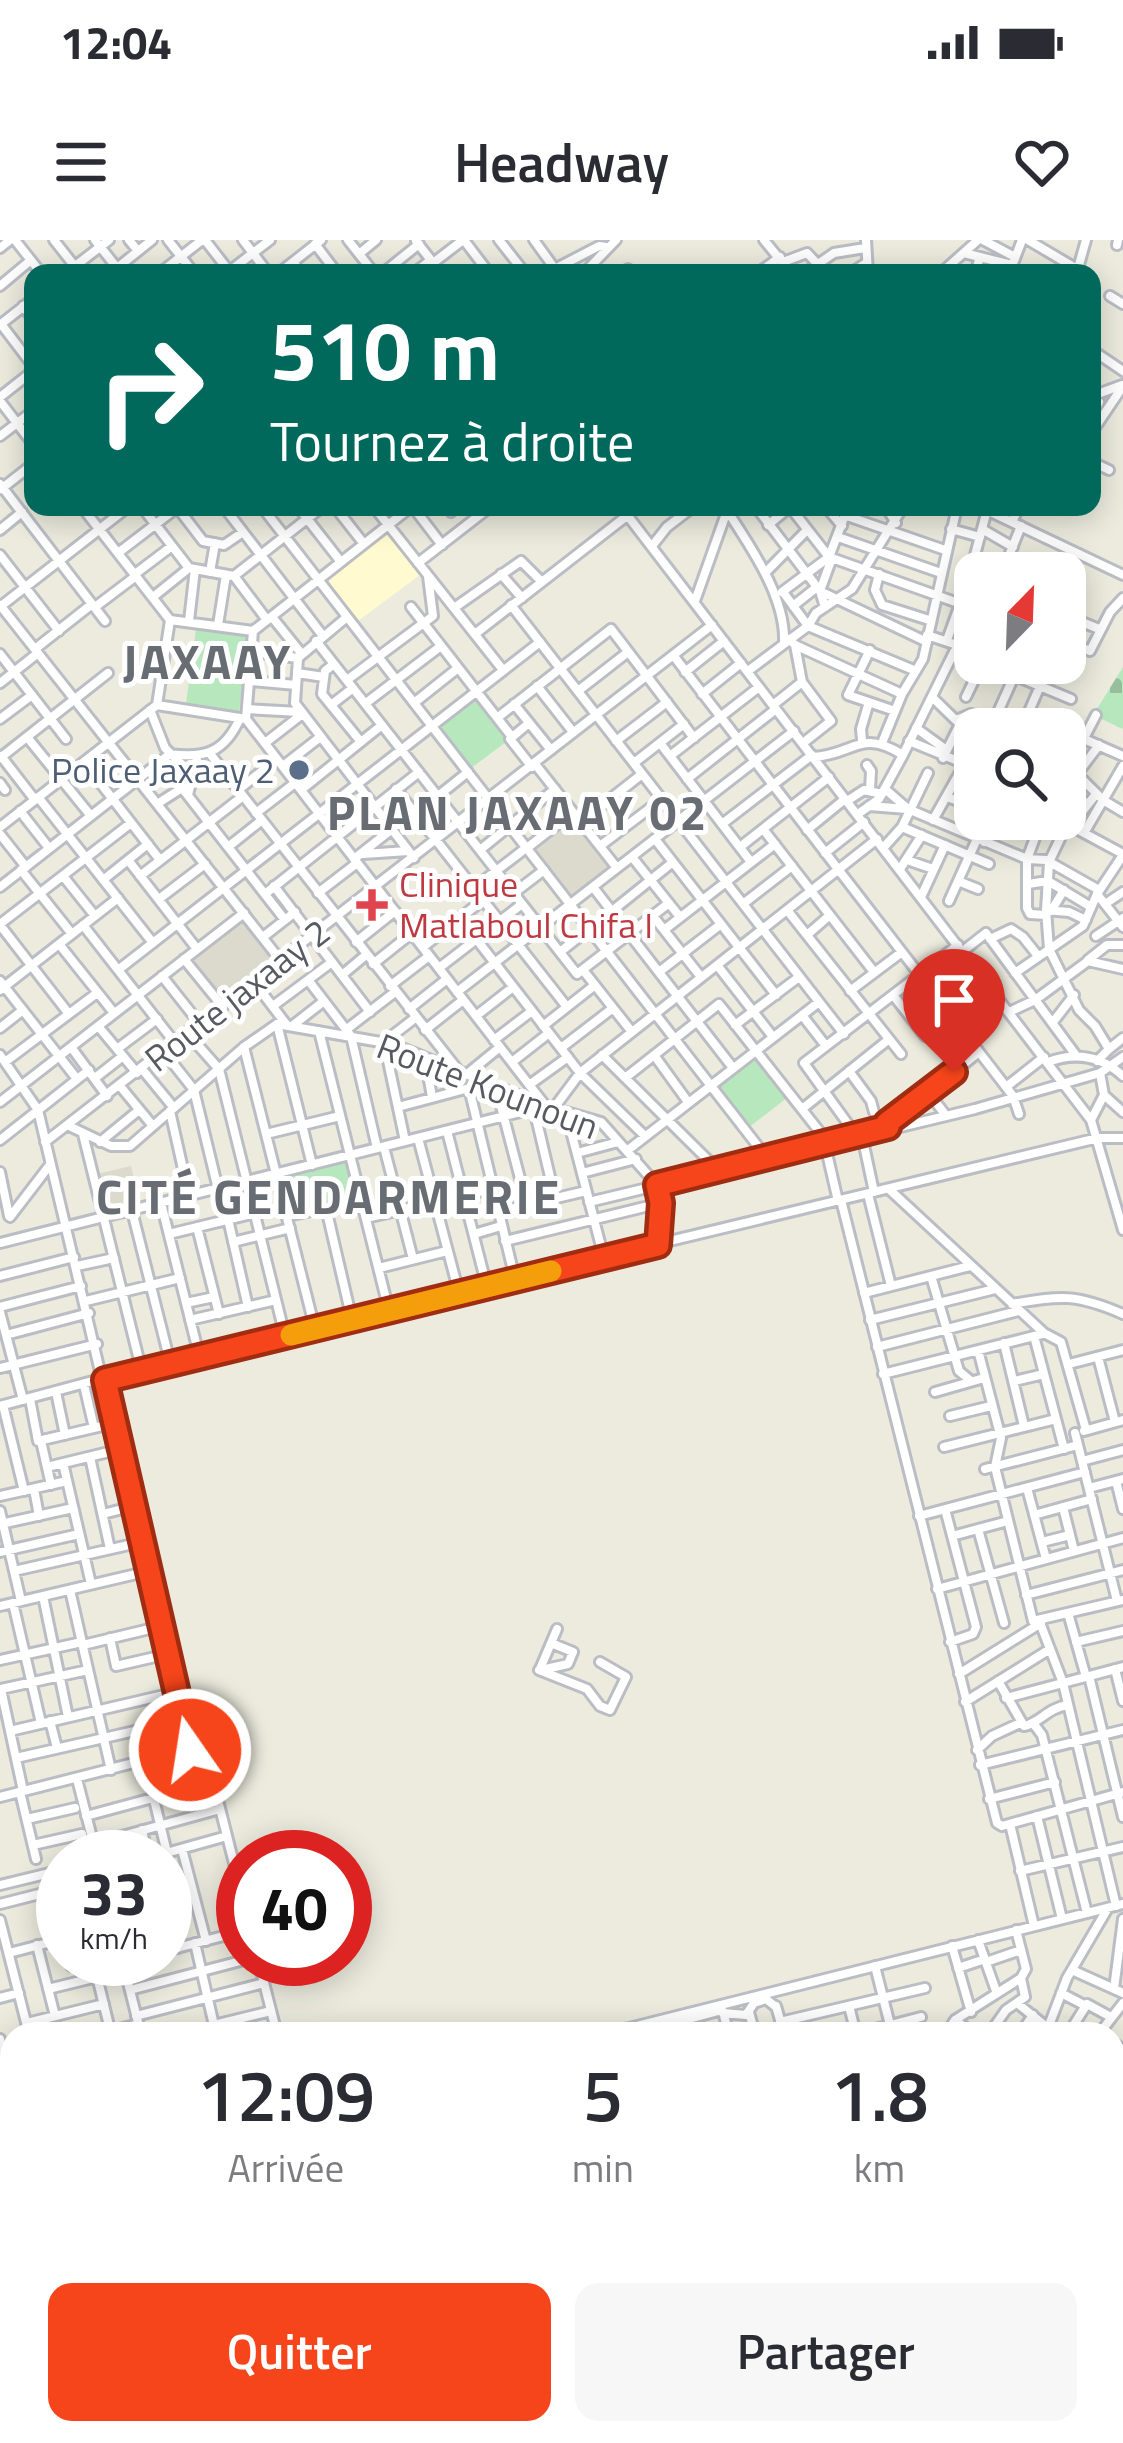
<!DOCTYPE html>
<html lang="fr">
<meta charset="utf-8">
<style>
:root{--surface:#fff;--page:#f7f7f7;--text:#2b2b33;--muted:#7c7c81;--accent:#f6451a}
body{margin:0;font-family:"Titillium Web",sans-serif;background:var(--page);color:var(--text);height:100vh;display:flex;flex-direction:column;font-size:45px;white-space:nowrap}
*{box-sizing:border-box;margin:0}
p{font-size:39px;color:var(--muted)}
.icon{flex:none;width:66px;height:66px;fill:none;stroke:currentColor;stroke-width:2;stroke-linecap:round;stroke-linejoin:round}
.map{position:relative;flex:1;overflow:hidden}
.side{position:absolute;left:0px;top:1782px;width:1125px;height:423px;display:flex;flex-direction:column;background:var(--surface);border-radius:36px 36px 0 0;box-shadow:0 6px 30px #0003}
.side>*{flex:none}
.hud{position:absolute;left:24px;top:24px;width:1077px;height:252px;border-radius:24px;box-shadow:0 6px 30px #0003;background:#00695c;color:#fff;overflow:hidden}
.needle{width:78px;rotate:23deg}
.buttons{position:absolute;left:954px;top:312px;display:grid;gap:24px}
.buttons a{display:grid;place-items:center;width:132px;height:132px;border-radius:24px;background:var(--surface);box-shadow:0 6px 30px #0003;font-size:60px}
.speed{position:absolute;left:36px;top:1590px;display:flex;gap:24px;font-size:60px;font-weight:700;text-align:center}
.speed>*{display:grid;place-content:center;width:156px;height:156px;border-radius:50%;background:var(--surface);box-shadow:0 6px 30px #0003;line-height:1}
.speed small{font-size:30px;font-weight:400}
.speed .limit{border:18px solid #d22;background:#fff;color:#111}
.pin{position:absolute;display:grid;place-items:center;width:102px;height:102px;color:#fff;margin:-123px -51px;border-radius:50% 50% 50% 0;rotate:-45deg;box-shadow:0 0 12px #0007}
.pin .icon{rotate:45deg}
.me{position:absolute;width:132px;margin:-66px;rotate:347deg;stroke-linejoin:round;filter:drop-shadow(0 0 9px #0008)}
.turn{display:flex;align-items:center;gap:42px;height:252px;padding:0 48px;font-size:54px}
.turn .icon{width:156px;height:156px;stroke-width:2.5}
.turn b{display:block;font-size:84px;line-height:102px}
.eta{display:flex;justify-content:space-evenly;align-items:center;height:204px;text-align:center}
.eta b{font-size:72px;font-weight:600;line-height:84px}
.button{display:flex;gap:24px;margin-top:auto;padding:24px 48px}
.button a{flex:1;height:138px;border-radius:24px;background:var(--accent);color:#fff;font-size:48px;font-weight:600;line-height:138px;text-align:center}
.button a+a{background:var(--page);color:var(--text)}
.status{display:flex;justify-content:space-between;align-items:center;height:84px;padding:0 60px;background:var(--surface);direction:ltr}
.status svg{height:33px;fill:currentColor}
header{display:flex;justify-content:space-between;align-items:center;height:156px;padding:0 48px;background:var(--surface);font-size:54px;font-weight:600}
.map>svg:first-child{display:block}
</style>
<div class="status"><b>12:04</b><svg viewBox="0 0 49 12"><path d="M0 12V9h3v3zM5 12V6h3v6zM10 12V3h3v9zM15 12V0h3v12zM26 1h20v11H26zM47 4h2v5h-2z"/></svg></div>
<header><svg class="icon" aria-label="menu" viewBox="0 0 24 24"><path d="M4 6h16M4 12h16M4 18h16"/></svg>Headway<svg class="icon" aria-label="heart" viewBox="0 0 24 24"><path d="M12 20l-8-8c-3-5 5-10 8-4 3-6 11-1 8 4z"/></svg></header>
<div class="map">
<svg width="1123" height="2203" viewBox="0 0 1123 2203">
<defs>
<pattern id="cemetery-stones" width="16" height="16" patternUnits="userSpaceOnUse" patternTransform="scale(3)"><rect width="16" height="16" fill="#b7e7bd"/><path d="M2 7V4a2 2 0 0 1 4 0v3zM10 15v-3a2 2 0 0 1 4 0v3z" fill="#98be9d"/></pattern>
</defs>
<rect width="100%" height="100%" fill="#ecebde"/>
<!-- commercial -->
<path fill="#fffad0" d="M388,293L420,335L358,381L326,339Z"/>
<!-- education -->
<path fill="#dbdacd" d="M571,575L614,629L573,661L530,607Z
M242,680L274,719L223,761L189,722Z
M131,926L139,962L106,970L97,934Z"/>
<!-- cemetery -->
<path fill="url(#cemetery-stones)" d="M1123,427V489L1097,477L1095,472Z"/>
<!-- pitch -->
<path fill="#b7e7bd" d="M196,389L249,396L239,472L186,464Z
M477,457L510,499L470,529L437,487Z
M755,816L788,857L748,888L715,846Z
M348,920L357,956L289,972L280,937Z"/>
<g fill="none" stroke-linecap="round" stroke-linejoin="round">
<defs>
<path id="minor" d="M15,0L41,33
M54,0L80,33
M95,0L121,33
M129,0L138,11
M168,0L194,33
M205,0L229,31
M243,0L268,33
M348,0L374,33
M464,0L489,33
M499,0L525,33
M534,0L555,29
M764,0L791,33
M866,0L868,33
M983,0L1015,17
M1028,0L1077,29
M416,1L441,33
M315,4L337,33
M1117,5L1118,0
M0,8L10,0
M964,13L1012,25L1018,33
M359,14L376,0
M1014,21L1022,0
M293,22L302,33
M783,22L807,13L826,33
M433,23L463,0
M117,28L152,0
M1077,32L1086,0
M66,33L109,0
M160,33L202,0
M227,33L270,0
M279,33L321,0
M383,33L419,4
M414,33L431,20
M547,33L599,6L606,7
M584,33L616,0
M624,33L628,29
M758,33L780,17
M805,33L834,13L865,8
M851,33L866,23
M941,33L978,0
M975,33L980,17
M0,46L31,20
M1110,56L1123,64
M23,66L33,79
M1,84L33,126
M1,84L33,59
M1092,110L1123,131
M1092,156L1122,145
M0,157L33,131
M0,161L33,204
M1092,176L1099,162
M1092,192L1123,146
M0,196L33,171
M1092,222L1109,230
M0,244L105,381
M1,249L33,224
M82,267L170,380L157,465L246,479
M142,267L189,328L234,336L267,380
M177,267L203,301L224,305L243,292
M224,267L323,396
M262,267L767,918
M298,267L341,322
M335,267L364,304
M374,267L503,430
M413,267L442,305
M448,267L451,272
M621,267L1091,880L1123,990
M756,267L820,351L927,402
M790,267L829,317L975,369
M826,267L842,286
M886,267L896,283
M980,267L1123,335
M728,272C752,309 786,358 784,403
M847,276L945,310
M1012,282L1019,267
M768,285L790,267
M951,289L980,297
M982,289L1013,307
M0,290L22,272
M838,297L941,333
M652,306L667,287L693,267
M118,313L178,267
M0,315L59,391
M418,323L490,267
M210,332L215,303
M766,332L807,290
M1002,333L1021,286
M135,334L172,306
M501,334L522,358
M879,334L875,350L882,365L929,380
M234,336L322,267
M782,352L829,317L848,267
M783,352L808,386L916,431
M153,357L189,328
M695,361L728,268
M0,365L281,721
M511,365L844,794
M1,366L128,267
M793,366L817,347
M95,367L136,336
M411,367L512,497
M825,367L820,351L832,318
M454,368L521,321L542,342
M1065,375L1099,389
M272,377L301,413
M347,377L298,418L295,463L414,618
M170,380L253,391L411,267
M189,381L195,329
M218,385L226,335
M253,391L246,479L544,864
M475,394L628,275
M927,395L975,411
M789,399L795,405L902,454
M947,400L967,345L987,270
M316,401L577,734L669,663
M1065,401L1090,411L1110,372L1123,358
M35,409L92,364
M870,410L848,455L895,471
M252,412L298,418
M0,414L66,499
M673,415L1013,856L1019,874
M1060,423L1072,428L1080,407
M334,424L325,431L322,454L361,502
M987,424L1071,459
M748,431L808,386L816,373L852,349L903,267
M685,432L724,401
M297,433L324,437
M347,440L433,376L428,336
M250,441L296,445
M802,442L831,481L803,503
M0,443L38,413
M537,446L573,492
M1040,446L1027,476L1053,489
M578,451L628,412
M702,454L741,423
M966,457L978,432L987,424
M933,458L975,499
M366,463L441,406
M414,463L458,428
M514,464L551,510
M331,465L353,448
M773,465L802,442L795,405
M247,469L299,472
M150,470L165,508L193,536
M497,478L611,389L694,498
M0,479L32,455
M956,480L971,474L998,483L1001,489
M994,481L1020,423
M529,483L510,499L532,527
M916,488L945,509
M1065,494L1082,502L1096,475
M27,497L91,576
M1084,499L1123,516
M862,500L861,489L869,462
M616,501L667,462
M909,501L975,528
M265,503L301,475
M660,503L751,622
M882,503L902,454L923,419L957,267
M211,515L458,830
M1,516L35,560
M670,516L759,447
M813,517C854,515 860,488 903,515L954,412L975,389
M0,518L108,433
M943,518L960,484
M84,522L160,620
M1065,522L1076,500
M634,523L684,484
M535,524L617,628
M867,525L871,531L870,550
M283,526L319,498
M1078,535L1103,560L1123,572
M687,539L776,469
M957,540L975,546
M0,543L5,550
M1067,547L1087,564
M396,549L567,767
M885,549L908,569L1027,619L1046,620L1099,650
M238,550L277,519
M301,550L382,485
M1065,550L1099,505
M188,555L197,518
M342,556L359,579
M438,556L468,532
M38,557L153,703
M947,557L975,567
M847,561L864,550L882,554
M157,564L182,548L285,680
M869,566L907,569
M20,571L49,608
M256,573L295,543
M858,574L879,559L903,515
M1042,579L1027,619V668L1030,674L1046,675
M1058,579L1123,614
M933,580L964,525
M581,582L642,534
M722,584L812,515
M1067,584L1049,622L1046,670L1049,709L1079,770L1095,786L1109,809L1097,821
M1071,586L1096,554
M0,587L157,465
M902,587L989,624
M763,589L874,732
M807,590L845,559
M1084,593L1123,526
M0,594L26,627
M655,599L776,755
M984,602L995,579
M600,606L662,559
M228,607L262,580
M740,607L829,537
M884,607L902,587L928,533
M527,608L573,572
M480,610L555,549
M825,613L864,582
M363,614L408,611
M632,617L680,677
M354,619L392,589
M128,620L197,709
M907,620L933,629
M900,629L922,595
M21,630L72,694
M63,636L95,676
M140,636L243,556
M103,640L148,604
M958,641L978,649
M1028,644L1048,641L1091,667
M274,646L370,772
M0,647L170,514C205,519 225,512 240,478
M593,647L733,828
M474,648L526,608
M318,653L357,623
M514,653L544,630
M265,654L419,532
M1097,654L1123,687
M921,657L945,605
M159,659L205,624
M949,661L977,599
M743,664L792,626
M1105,664L1123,652
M787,670L901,814
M1046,670L1069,672L1086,680
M612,671L673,622
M1051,671L1064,650
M653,676L701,737
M460,678L580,833L645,896
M0,684L131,583
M0,685L69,774
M83,685L175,803
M664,690L775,604
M807,695L830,675
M1096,696L1123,678
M263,697L295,672
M990,699L1011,689L1023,697L1038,716
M356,702L395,671
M59,704L114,773
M423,707L483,660
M963,711L986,693L1075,814
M560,712L589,689
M184,719L223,767
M1088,720L1107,705H1123
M373,724L412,693
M717,725L773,797
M439,728L522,664
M118,730L540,402
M583,730L632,792
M659,732L721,684
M1015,733L1083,686L1097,654L1123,615
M342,735L366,715
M162,736L200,784
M308,740L351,796L377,908
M0,741L77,839
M254,742L286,784
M390,746L429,716
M0,750L118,658
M850,751L902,712
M457,752L794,491
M893,755L925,796L946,800L962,791
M273,766L332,722
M409,769L447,739
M1009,772L1035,760L1088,721L1123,729
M802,775L826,806
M476,776L513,747
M1053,782L1074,755
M277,784L312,925
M735,785L799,737
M98,786L137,833
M292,786L324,761
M543,786L595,745
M958,786L998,757
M0,788L23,770
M347,789L395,752
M425,790L463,760
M319,791L389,1071
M188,794L219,829L285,1096
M494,800L532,771
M71,807L107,856
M244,807L315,1089
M561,808L613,768
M117,809L157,779
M1109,809L1123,798
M164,812L194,850L218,949
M0,815L38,870L190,1511
M602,815L717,929
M654,815L688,862
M425,818L432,857
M5,822L97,753
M512,822L549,793
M1048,822C1075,812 1101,816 1123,836
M142,829L174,868
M849,831L871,861L874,872
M1100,833L1104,855L1123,872
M467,834L500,807
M95,838L123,816
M625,838L719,764L823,896L838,961
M529,845L568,817
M120,846L153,886
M496,847L527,965
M1006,847L1044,817
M469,848L515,1039
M928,852L944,873
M0,862L244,673
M398,867L469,848L477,838
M554,868L580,833L877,599
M534,869L555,958
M802,869L888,800
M170,871L189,956
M566,872L604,1018
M1091,880L1104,855
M69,886L111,906H130L244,807L277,784L392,804L545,866L601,882L657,945L661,963L658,1005
M887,886L979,812
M447,891L487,1047
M83,894L141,1128
M266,894L340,876
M856,895L804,823L958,705
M862,896L874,952
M418,898L459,1053
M0,900L89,830
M405,901L384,802L415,778
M45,902L712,385
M100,902L139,870
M384,907L413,1019
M628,910L819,762
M577,913L618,902
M0,932L9,976
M582,933L636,919
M890,950L1044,1093L1061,1102L1086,1190
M868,954L891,1046
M841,960L997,1583L1002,1586L1123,1552
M589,962L975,869L1100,833L1123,817
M161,963L199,1115
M132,971L170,1122
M497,972L586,951
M287,976L326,968L352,1080
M10,977L49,926
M366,978L491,949
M228,979L248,1067
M197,987L219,1074
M169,994L255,973
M474,994L501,986
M505,1001L661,963
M233,1002L290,988
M0,1003L544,866
M77,1026L114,1018
M379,1028L447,1011
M0,1036L74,1017
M931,1036L959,1131L971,1141
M864,1053L970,1026
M86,1061L180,1038
M186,1063L214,1057
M1012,1064C1060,1055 1077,1054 1123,1074
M0,1067L81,1046
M0,1072L23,1160
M190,1080L276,1060
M870,1080L995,1049
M6,1095L89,1073
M1034,1096L1064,1209
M1004,1103L1024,1186
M877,1107L1018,1071
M978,1110L1001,1198L995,1227L1033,1381L1123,1360
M1098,1117L1115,1182
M1069,1124L1123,1110
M0,1128L97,1104
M883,1134L1042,1094
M1014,1141L1044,1134
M84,1145L94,1188
M56,1152L65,1195
M935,1152L984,1138
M30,1159L38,1201L115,1183
M3,1165L24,1251
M0,1166L141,1128L1098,898H1123
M950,1176L991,1166
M1084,1191L1123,1180
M1075,1193L1117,1361
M41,1201L51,1245
M944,1207L1056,1179
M90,1217L110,1309
M1082,1221L1123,1210
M63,1223L91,1344
M47,1227L121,1209
M985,1229L1078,1205
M1116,1241L1123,1269
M1027,1248L1046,1319
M1089,1248L1123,1239
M34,1249L39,1276
M0,1256L67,1241
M1063,1267L1074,1311
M945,1269L976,1387L973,1394L950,1402
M0,1271L21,1361
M103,1274L134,1266
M1034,1275L1092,1259
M919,1276L1085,1232
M1,1284L73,1268
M978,1289L1004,1383
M952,1296L1008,1281
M1042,1302L1070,1295
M0,1312L79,1294
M14,1331L142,1302
M937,1349L1123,1298
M70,1350L111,1530
M1026,1355L1123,1330
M43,1356L68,1477
M13,1363L41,1483
M0,1366L149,1331
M1068,1373L1086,1437
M1039,1380L1063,1443L1116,1666
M110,1398L116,1426L168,1414
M1076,1402L1123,1391
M83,1405L162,1386
M0,1420L82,1402
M540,1429L557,1389
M1115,1429L1123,1461
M539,1430L587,1449L600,1466L610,1470L626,1437L600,1422
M541,1430L568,1424L573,1412L551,1403
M959,1434L1041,1383
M1089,1436L1123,1577
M998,1441L1024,1486C1040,1483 1047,1468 1068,1465
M1,1449L23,1551
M1,1449L88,1430
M1006,1458L1123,1427
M965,1462L1050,1409
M50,1481L57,1508
M1033,1483L1042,1495L1087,1673
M10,1491L177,1452
M977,1510L992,1496L1020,1483
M16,1518L183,1480
M145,1522L167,1613
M980,1525L1123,1490
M77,1539L97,1617
M20,1552L36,1619
M0,1557L204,1505L243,1659
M989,1559L1055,1542
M86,1576L212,1542
M1037,1576L1062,1679
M27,1579L75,1568
M1010,1584L1034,1686
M142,1590L148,1617
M93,1604L220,1569
M33,1605L82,1594
M182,1609L206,1701
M152,1617L227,1596
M1020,1631L1123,1607
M0,1645L62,1630L63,1635
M165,1658L178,1708
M0,1664L63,1648
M0,1680L29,1794
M978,1700L996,1751
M195,1703L216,1794
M37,1705L55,1776
M952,1706L971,1772
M165,1711L243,1691
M9,1713L63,1699
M122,1719L141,1794
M258,1719L277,1794
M93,1720L111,1794
M986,1722L1021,1710
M71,1726L93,1720
M875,1726L890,1785
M958,1728L985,1719
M1072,1730L1123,1753
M48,1749L97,1737
M1114,1749L1123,1679
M130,1750L248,1719
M1061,1753L1086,1766
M0,1758L19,1753
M1017,1763L1048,1788L1070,1794
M776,1766L784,1794
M849,1766L856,1794L921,1777
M723,1772L729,1794
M749,1772L755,1794
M723,1773L746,1775L754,1763L766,1759L776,1767
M136,1776L264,1743
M955,1780L974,1794
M780,1782L925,1748
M27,1783L104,1764
M214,1785L271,1771
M1048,1788L1067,1738L1108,1668
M100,1794L138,1784
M179,1794H187
M605,1794L1123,1664
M633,1794L722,1770
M946,1794L955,1780L1021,1738L1026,1729L1016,1690
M989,1794L1006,1770L1025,1757L1021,1738
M1020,1794L1033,1775
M1068,1794L1087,1764L1109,1776
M1099,1794L1123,1763
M0,1799L5,1819
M1115,1804L1123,1810
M0,1851L12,1848
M1113,1877L1123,1864
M0,1881L12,1878
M1113,1896L1123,1901
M0,1915L12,1912
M1113,1929L1123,1921
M1113,1938L1123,1945
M0,1966L11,1942
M1113,1968L1123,1954
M1113,1981L1123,1989
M0,2005L12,2006
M1113,2006L1123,1993
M0,2031L12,2034
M1118,2042L1123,2054
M0,2064H12
M0,2065L12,2082
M1113,2115L1123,2142
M0,2119L12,2138
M1113,2189L1123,2185
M44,2193L58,2203
M84,2193L87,2203
M204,2193L218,2203
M249,2193L265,2203
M309,2193L318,2203
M536,2193L544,2203
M583,2193L592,2203
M621,2193L630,2203
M652,2193L655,2203
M682,2193L684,2203
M740,2193L744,2203
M777,2193L780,2203
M1046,2193L1050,2203
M1,2203L12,2196
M185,2203L192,2193
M343,2203L356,2193
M472,2203L483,2193
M718,2203L729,2193
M796,2203L825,2193
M880,2203L906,2193
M967,2203L979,2198
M1075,2203L1102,2193"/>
</defs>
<!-- minor casing -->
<use href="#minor" stroke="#bbbdc4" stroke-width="14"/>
<!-- minor -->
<use href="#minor" stroke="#fff" stroke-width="8"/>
</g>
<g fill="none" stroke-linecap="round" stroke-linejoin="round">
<defs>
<path id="route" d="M190,1510L105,1140L658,1005L661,963L657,945L888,887L887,883L954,832"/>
</defs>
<!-- route casing -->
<use href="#route" stroke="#a02d11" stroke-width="30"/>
<!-- route -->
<use href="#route" stroke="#f6451a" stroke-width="21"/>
<!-- slow -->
<path stroke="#f59e0b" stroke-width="21" d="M291,1095L551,1031"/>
</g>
<!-- markers -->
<circle fill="#5c6f8a" stroke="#fff" stroke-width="4.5" cx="299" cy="530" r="12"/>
<path fill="#e0444e" stroke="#fff" stroke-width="4.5" d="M366 647h12v12h12v12h-12v12h-12v-12h-12v-12h12z"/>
<g text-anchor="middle" stroke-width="10" stroke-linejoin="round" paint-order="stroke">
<!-- service labels -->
<g font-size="36" fill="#4e5e75" stroke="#fff" text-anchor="end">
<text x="275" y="543">Police Jaxaay 2</text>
</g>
<!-- health labels -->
<g font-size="36" fill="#be3a42" stroke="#fff" text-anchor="start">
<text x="399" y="657">Clinique<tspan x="399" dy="41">Matlaboul Chifa I</tspan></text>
</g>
<!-- street labels -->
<g font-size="36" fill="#575a61" stroke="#fff">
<text transform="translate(237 755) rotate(-38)" y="13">Route jaxaay 2</text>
<text transform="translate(488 846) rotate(21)" y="13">Route Kounoun</text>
</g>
<!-- district labels -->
<g font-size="48" font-weight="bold" letter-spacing="3" fill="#686c73" stroke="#fff">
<text x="208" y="439">JAXAAY</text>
<text x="518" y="590">PLAN JAXAAY 02</text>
<text x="329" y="974">CITÉ GENDARMERIE</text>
</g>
</g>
</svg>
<div class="buttons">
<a><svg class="needle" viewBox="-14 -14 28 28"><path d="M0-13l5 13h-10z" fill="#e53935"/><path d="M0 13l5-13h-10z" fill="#7c7c81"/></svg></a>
<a><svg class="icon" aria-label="search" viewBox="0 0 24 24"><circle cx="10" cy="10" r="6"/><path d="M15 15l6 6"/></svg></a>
</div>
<div class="speed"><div>33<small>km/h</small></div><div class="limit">40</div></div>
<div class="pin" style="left:954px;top:832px;background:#d93025"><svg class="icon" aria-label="arrive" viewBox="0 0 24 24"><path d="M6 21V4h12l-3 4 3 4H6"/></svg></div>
<svg class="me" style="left:190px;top:1510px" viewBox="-20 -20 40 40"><circle r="17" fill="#f6451a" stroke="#fff" stroke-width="3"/><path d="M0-11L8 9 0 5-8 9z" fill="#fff"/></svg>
<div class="hud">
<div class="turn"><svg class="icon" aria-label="right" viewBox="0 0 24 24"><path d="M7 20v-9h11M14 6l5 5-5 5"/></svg><div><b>510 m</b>Tournez à droite</div></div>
</div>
<section class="side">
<div class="eta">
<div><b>12:09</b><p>Arrivée</p></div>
<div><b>5</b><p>min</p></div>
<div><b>1.8</b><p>km</p></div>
</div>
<div class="button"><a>Quitter</a><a>Partager</a></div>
</section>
</div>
